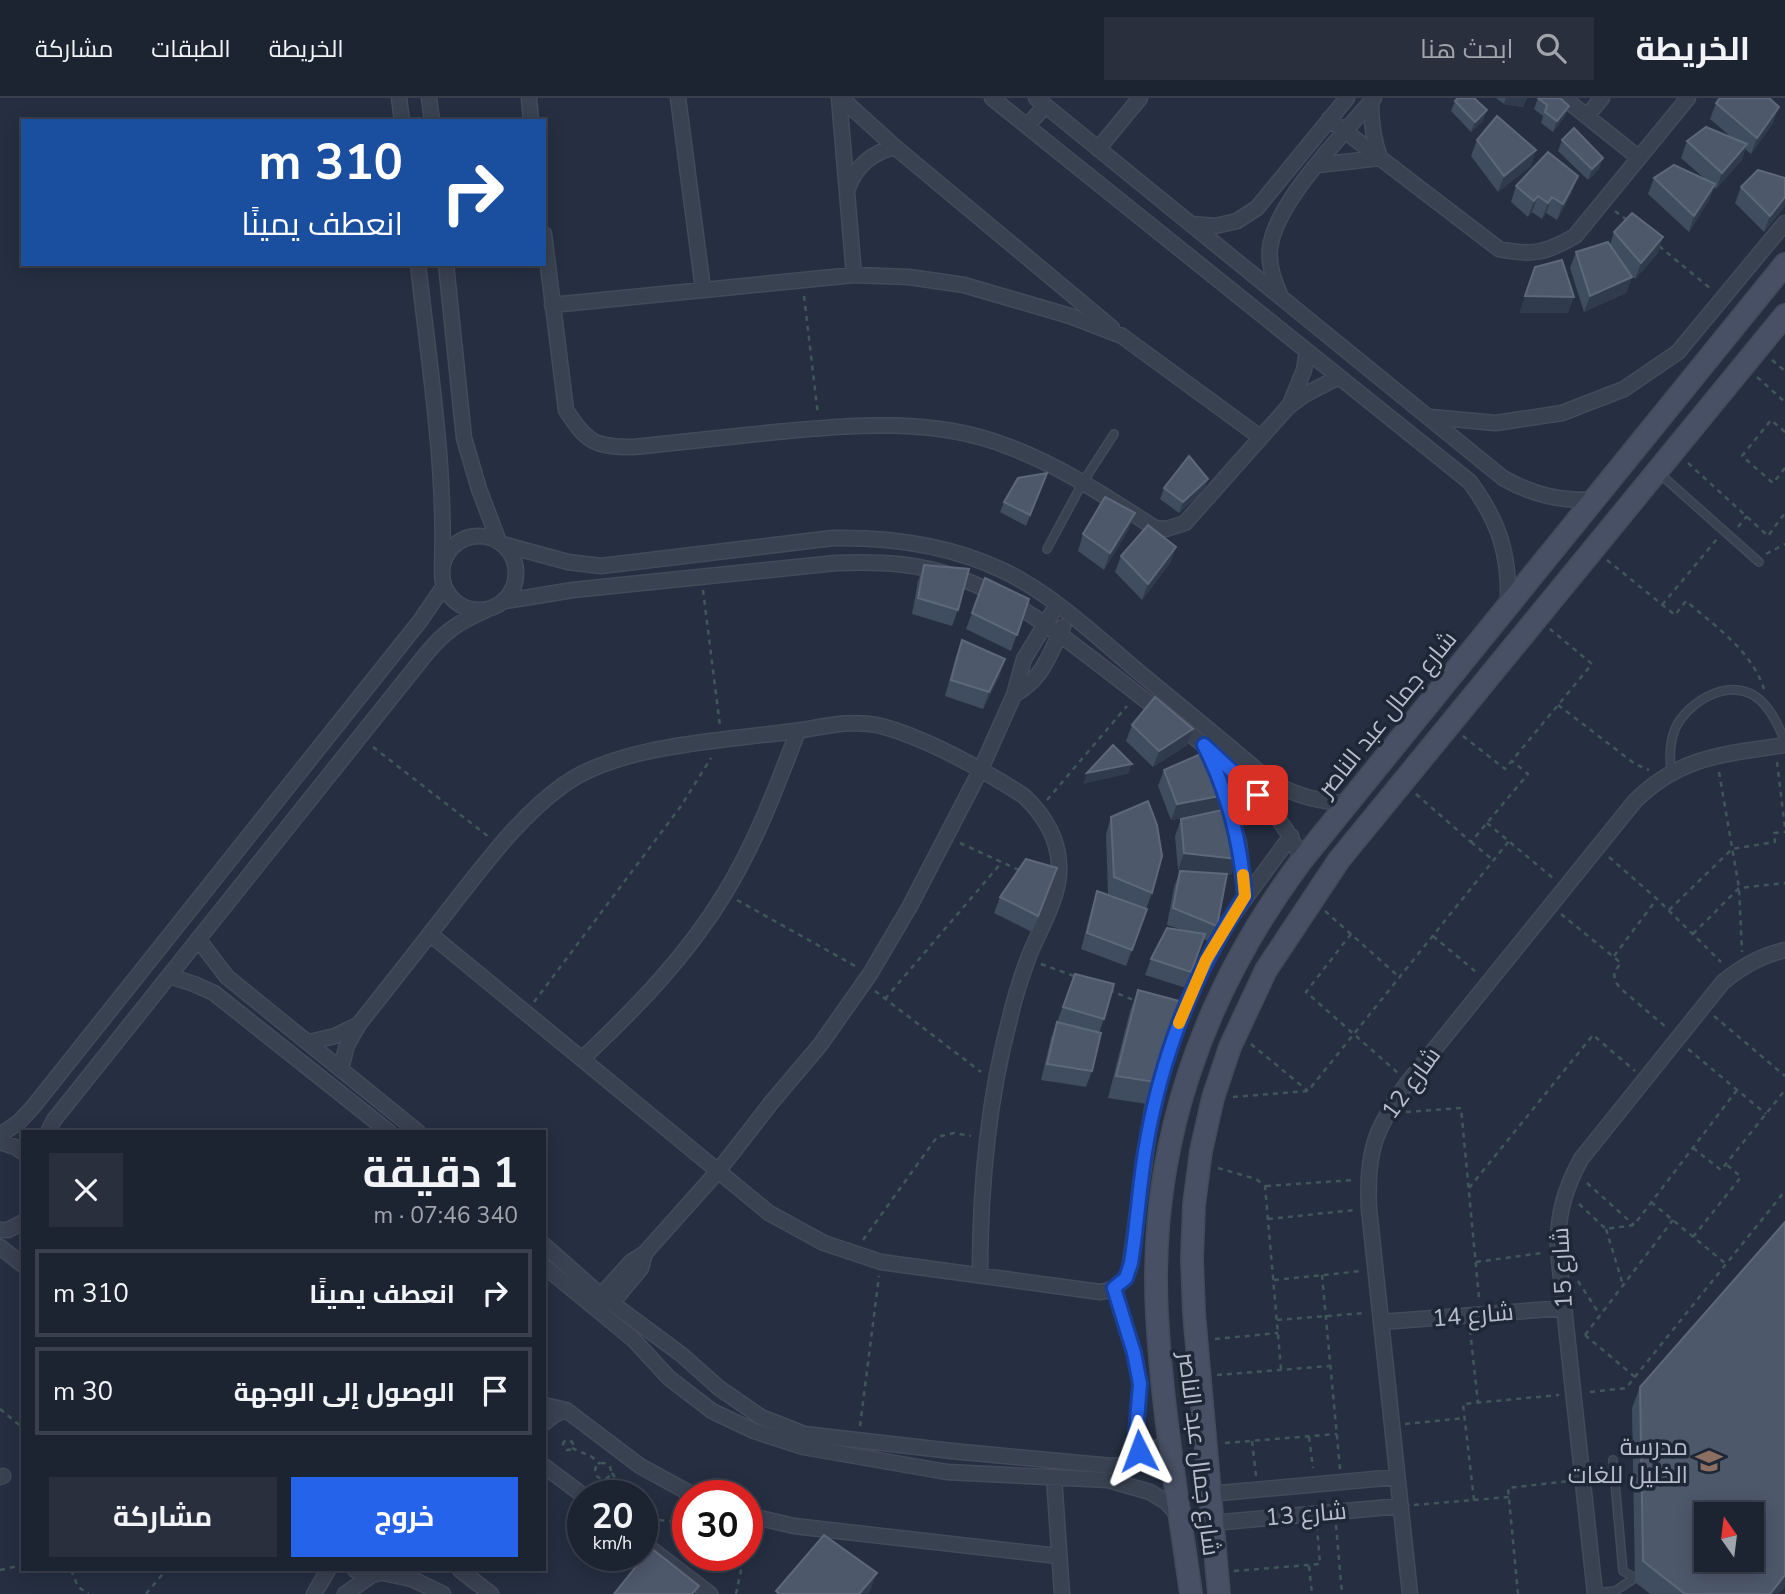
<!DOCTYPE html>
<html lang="ar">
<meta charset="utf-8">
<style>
:root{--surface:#1c2331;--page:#292f3d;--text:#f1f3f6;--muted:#a0a4ab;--line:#3a404d;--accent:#2563eb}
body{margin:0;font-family:"Nunito Sans",Cairo,sans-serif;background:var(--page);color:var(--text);direction:rtl;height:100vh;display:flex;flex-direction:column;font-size:26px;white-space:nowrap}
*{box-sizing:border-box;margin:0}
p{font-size:23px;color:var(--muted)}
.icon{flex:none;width:38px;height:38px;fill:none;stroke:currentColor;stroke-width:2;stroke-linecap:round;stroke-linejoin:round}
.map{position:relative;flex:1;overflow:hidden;direction:ltr}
.side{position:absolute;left:21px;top:1032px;width:525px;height:441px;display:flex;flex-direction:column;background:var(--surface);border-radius:0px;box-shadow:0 4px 18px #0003,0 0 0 2px var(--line);direction:rtl}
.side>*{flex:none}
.hud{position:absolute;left:21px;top:21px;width:525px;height:147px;border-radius:0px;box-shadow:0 4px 18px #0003,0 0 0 2px var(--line);direction:rtl;background:#1a4fa0;color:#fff;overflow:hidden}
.needle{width:46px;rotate:346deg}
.controls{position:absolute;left:1694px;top:1404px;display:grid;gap:14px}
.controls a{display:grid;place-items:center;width:70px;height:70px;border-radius:0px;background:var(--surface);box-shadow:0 4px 18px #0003,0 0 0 2px var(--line);font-size:35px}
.speed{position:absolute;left:567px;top:1382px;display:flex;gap:14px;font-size:35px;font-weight:700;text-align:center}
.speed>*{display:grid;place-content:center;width:91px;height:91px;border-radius:50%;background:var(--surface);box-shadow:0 4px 18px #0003,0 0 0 2px var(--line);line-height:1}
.speed small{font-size:18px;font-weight:400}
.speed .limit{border:10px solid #d22;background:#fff;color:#111}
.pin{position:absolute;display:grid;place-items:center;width:60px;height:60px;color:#fff;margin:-30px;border-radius:14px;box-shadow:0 4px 10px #0006}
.me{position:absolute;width:77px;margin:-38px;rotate:357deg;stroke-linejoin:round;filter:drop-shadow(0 0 5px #0008)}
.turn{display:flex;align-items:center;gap:24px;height:147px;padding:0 28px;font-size:32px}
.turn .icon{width:91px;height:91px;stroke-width:2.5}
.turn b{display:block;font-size:49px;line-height:60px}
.round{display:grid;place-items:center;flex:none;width:74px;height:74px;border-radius:0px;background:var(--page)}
.headline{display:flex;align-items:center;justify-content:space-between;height:119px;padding:0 28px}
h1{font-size:42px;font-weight:700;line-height:52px}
.action{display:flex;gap:14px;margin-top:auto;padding:14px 28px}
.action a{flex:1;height:80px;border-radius:0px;background:var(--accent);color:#fff;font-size:28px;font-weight:700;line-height:80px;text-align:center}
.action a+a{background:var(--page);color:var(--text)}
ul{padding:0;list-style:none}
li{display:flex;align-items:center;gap:21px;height:88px;margin:0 14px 10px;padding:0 14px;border:4px solid var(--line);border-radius:0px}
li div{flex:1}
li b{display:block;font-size:26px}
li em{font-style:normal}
header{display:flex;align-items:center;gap:42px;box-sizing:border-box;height:98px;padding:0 35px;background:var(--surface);border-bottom:2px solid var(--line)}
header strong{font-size:33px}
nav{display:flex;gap:38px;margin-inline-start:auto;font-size:24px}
.search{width:490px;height:63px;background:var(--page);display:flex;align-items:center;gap:18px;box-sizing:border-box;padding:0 24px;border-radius:0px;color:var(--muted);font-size:26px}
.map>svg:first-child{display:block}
</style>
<header>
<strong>الخريطة</strong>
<div class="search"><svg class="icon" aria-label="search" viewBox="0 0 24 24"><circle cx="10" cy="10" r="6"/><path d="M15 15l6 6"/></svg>ابحث هنا</div>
<nav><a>الخريطة</a><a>الطبقات</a><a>مشاركة</a></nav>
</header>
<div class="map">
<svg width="1785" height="1496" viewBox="0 0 1785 1496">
<rect width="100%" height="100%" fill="#252f41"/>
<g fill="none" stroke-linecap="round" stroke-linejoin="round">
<defs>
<path id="lane" d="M1660,376L1759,464
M1047,451L1083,384L1114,336
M1671,674C1670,659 1669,646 1675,631C1688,602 1733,577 1760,602C1772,613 1779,629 1785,643
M1595,1495L1615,1493L1635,1480L1623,1473L1613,1362"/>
<path id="street" d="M399,0L402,23
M429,0L432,23
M529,0L531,23
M678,0L703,191
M839,0L854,177
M841,0L895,49L1112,230
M992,0L1470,384C1500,425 1510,458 1508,509
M1036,0L1503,380C1533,397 1560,403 1595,402
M1564,0L1639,60
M1587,18L1602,0
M1329,21L1499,151C1532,158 1546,155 1575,138L1688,0
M1027,28L1045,8
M1098,51L1140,0
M1318,67L1380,60C1373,41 1371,24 1371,3
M847,92C856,68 871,55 895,49
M1191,126L1215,128L1237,123L1257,110L1347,0
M544,136L566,312C587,345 595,349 634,349C681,344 729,339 776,334C854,327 932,319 1007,348C1061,368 1107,399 1155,430L1166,431L1185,425L1288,309L1304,297L1339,279
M418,166C429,267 446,368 442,470
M446,166L464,340L479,391L499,444
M1280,197C1274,182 1268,167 1270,150C1276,103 1343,37 1374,0
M552,207L854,177L909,179L964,187L1070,218L1122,238L1260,339
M1291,304L1304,272L1307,253
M1430,319L1496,325L1562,315L1624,291L1678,254L1785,125
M442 475a37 37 0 1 1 74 0a37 37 0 1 1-74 0Z
M502,446L568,464L601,468L833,440C892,439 950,447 1004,473C1055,498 1097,539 1140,575C1184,611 1228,647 1271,684C1297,698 1319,704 1348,705
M505,503L573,492L836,465C879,463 921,465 962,481C1027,506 1080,552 1135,594C1196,642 1270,688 1302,762
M1014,597C1044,579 1048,559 1063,529
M1221,683L1239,745L1245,798
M430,836L769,1115L824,1145L881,1164L1100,1194C1114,1192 1123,1186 1129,1173L1152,1012L1162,972L1181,920L1199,876L1230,821L1291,738
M198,841L227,879L418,1034
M169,878L194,886L214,895L389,1034
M309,944L335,938L358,927
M582,961C636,910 687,858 725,795C756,744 777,688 798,633
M341,970L347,947L359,926C393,883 427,840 461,796C491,758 522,717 562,688C617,647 720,643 787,634C817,631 846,621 877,627C923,638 984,672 1024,698C1044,717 1058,739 1059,767C1061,798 1040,830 1029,858C1021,879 1014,902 1009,924C987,1007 980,1091 980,1177
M48,1034L54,1022L426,556C445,533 459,524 486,512
M0,1037L19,1024L33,1009L420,523L444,488
M0,1044L15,1049L23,1054
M0,1132H8L23,1124
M544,1147L597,1194L682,1257L719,1290L761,1319L804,1336L952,1353L1112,1368L1146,1364L1170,1353
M0,1149L23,1167
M544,1168L634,1242L669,1280L712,1313L754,1333L803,1349L947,1374L1108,1382L1150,1394L1166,1404L1179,1418
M1114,1190L1134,1255L1140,1286L1135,1346L1139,1353L1148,1354L1161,1348
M601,1197L631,1164L645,1155L719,1072L771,1005L820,947L870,876L910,808L980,673L1014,597L1024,561L1057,507
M612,1205L641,1170L645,1155
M1381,1224L1564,1210
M544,1307L566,1312L640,1368L695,1398
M544,1325L554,1317L566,1312
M544,1368L584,1398
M0,1379L3,1378
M1054,1379L1062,1496
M1209,1396L1397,1379
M747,1417L794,1428L1058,1458
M1212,1425L1401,1408
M642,1444L710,1496
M355,1472L372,1477L391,1472
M460,1472L491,1496
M383,1475L412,1481L443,1496
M314,1496L328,1472
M345,1496L372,1477
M1410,1496L1369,1111C1366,1053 1375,1031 1408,984L1635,703C1680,658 1725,656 1785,647
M1595,1496L1558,1153C1557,1119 1564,1092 1581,1061L1723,884C1743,868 1760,858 1785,852"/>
<path id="secondary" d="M1191,1496C1178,1403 1162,1311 1157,1217C1148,1049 1202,896 1302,762L1785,166
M1219,1496L1194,1215L1192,1161L1194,1107L1201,1053L1213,1000L1230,949L1266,872L1339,762L1785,217"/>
</defs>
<!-- lane casing -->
<use href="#lane" stroke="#434b5a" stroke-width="10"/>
<!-- street casing -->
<use href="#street" stroke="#434b5a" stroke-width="17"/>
<!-- secondary casing -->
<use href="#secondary" stroke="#434b5a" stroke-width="24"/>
<!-- path -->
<path stroke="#40565a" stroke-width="2.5" stroke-dasharray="5 5" stroke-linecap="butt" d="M1615,113L1627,122
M1659,148L1711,191
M804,198L818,317
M1772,262L1785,273
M1757,279L1785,304
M1785,334L1771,322L1742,358L1773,385L1785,370
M1688,365L1768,438L1785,415
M1738,429L1747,418
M1766,456L1785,446
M1607,462L1675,517L1686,503C1716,529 1751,552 1764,591
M703,492L720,628
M1662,507L1717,441
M1558,607L1635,666L1649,672
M1463,638L1505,671L1592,566L1550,531
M373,649L489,739
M1777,664L1785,730
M1719,674L1739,790L1742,854
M1416,696L1471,744L1528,676L1512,663
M1047,702L1127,608
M1487,725L1554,781
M1471,744L1493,762
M960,745L1021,773
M1609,759L1657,801L1721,864
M737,802L857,869
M1669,812L1732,751L1775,744L1774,735L1785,734
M1325,813L1398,878
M1561,816L1621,865L1614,874L1615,883L1620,890L1667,930
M1351,836L1306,894L1398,975
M1693,836L1739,790L1785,785
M1433,838L1476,874
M1614,858L1656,802
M1041,866L1074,878
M1109,892L1136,903
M875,893L981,974
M885,901L1002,764
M534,904L681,708L711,660
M1714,918L1785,978
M1251,946L1308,993
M1688,951L1766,1016
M1233,999L1308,993L1509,743
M1406,1014L1461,1010L1479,1200
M1693,1050L1721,1072L1785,992
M1218,1070L1256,1081L1265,1088L1281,1271
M1587,1085L1634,1127
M1266,1088L1354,1082
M1469,1090L1593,937L1635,973
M1651,1104L1726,1166
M1579,1106L1606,1131L1634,1127L1737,992
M1268,1121L1355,1112
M1606,1131L1623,1187
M1693,1139L1741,1079L1726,1066
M863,1142L937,1039L954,1035L971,1038
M1476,1164L1542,1155
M1322,1177L1340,1371
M1274,1182L1362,1173
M1578,1183L1600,1217
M1277,1222L1365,1215
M1470,1232L1478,1305
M1585,1237L1673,1122
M1585,1237L1635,1279
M1215,1241L1278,1235
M1217,1277L1329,1268
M1590,1294L1626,1290L1785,1093
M0,1311L23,1330
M1405,1326L1465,1320
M860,1328L879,1178
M1309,1339L1313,1370
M563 1347a5 5 0 1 1 10 0a5 5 0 1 1-10 0Z
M1252,1343L1256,1378
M1225,1345L1337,1336
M572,1350L592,1359L600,1366
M595 1373a8 8 0 1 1 16 0a8 8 0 1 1-16 0Z
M612,1375L628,1398
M1474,1402L1463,1306L1559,1297
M1414,1407L1509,1399
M642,1412L660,1422L688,1426
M1336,1427L1342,1496
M747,1442L753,1447L752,1452L747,1456
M1309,1468L1312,1496
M0,1472L23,1467
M71,1472L78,1489L89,1496
M1234,1473L1320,1466L1317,1429
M146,1496L166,1472
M736,1496L744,1458
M1518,1496L1508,1390L1569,1383"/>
<!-- lane -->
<use href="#lane" stroke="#394251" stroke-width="7"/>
<!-- street -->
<use href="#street" stroke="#394251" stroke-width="14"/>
<!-- secondary -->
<use href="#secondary" stroke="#475064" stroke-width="21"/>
</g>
<!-- wall -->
<path fill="#404c5f" d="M1496,0H1527L1523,9L1504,6Z
M1538,0L1569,8L1565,18L1553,34L1541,25L1543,18L1534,11Z
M1455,3L1483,23L1471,34L1451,13Z
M1716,5L1773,25L1751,56L1745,51L1742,62L1716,91L1714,89L1709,102L1689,134L1648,96L1654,80L1705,81L1681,60L1687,43L1731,39L1710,21Z
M1477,42L1536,52L1531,68L1498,94L1471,58Z
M1562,42L1599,71L1588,82L1558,53Z
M1785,80V108L1764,134L1735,105L1741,89Z
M1516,88L1572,94L1557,122L1546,115L1542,121L1532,114L1528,119L1511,104Z
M1614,134L1658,155L1635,181L1626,171L1632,179L1626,195L1584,214L1570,170L1576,154L1610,147Z
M1047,375L1026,428L1000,414L1004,404Z
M1208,381L1204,392L1179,415L1160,401L1164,390Z
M1129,431L1104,472L1078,453L1083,436Z
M1176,449L1170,465L1142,502L1115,474L1121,458Z
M924,467L958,512L952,528L912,516L918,483Z
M1029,501L1011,553L966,531L972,515Z
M962,542L1000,577L983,611L945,598L956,558Z
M1132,627L1187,647L1153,669L1126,643Z
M1164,672L1224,711L1237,761L1231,777H1227L1217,828L1211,844L1203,841L1186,890L1145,877L1151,861L1182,832L1167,827L1174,789L1180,773L1213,775L1178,772L1175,738L1181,721L1212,714L1171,722L1158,688Z
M1111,719L1152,795L1146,811H1147L1126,868L1081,851L1092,809L1097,793L1131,805L1108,796L1106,736Z
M1057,770L1032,834L994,815L1000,799Z
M1075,876L1104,921L1099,935L1092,973L1086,989L1041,982L1051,940Z
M1138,892L1155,984L1147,1006L1108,1000L1130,913Z
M1640,1289L1779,1496H1650L1635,1484L1632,1310Z"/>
<!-- shaded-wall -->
<path fill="#303b4e" d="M1506,0H1527L1523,9L1504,6Z
M1569,8L1565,18L1553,34L1557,23Z
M1779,9L1773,25L1751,56L1757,40Z
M1487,12L1483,23L1471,34L1475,24Z
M1747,46L1742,62L1716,91L1722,75Z
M1536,52L1531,68L1498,94L1504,78Z
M1603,60L1599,71L1588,82L1592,71Z
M1578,78L1572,94L1557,122L1563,106Z
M1715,86L1709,102L1689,134L1694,118Z
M1538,98L1532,114L1528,119L1534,103Z
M1552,99L1546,115L1542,121L1548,105Z
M1785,99V108L1764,134L1770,118Z
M1663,139L1658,155L1635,181L1641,165Z
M1632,179L1626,195L1584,214L1590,198Z
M1525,198L1574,199L1568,215H1519Z
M1208,381L1204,392L1179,415L1183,404Z
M1135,415L1129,431L1104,472L1110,455Z
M1176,449L1170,465L1142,502L1148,486Z
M1005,561L1000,577L983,611L989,594Z
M1193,631L1187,647L1153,669L1159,653Z
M1132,666L1128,676L1083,686L1087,675Z
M1230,696L1224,712L1171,722L1177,706Z
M1184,755L1237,761L1231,777L1178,772Z
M877,1475L869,1496H859Z
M1785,1477V1489L1779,1496H1770Z"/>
<!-- building -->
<path fill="#4d586b" stroke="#5d687a" stroke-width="2" fill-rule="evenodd" d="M1458,0H1474L1487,12L1475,24L1455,3Z
M1538,0H1560L1569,8L1557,23L1545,14L1547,7Z
M1720,0H1769L1779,9L1757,40L1716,5Z
M1497,18L1536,52L1504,78L1477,42Z
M1706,29L1747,46L1722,75L1687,43Z
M1574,30L1603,60L1592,71L1562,42Z
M1548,54L1578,78L1563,106L1552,99L1548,105L1538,98L1534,103L1516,88Z
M1674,67L1715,86L1694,118L1654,80Z
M1758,72L1785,80V99L1770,118L1741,89Z
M1632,115L1663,139L1641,165L1614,134Z
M1608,144L1632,179L1590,198L1576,154Z
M1562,162L1574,199L1525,198L1535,169Z
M1189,358L1208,381L1183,404L1164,390Z
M1047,375L1030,417L1004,404L1018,380Z
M1105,399L1135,415L1110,455L1083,436Z
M1148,427L1176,449L1148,486L1121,458Z
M924,467L969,471L958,512L918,500Z
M985,480L1029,501L1017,537L972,515Z
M962,542L1005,561L989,594L951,582Z
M1155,599L1193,631L1159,653L1132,627Z
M1113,647L1132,666L1087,675Z
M1212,651L1230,696L1177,706L1164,672Z
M1148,703L1157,727L1162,758L1152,795L1114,779L1111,719Z
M1231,710L1238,720L1242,743L1237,761L1184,755L1181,721Z
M1026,761L1057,770L1038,818L1000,799Z
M1180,773L1227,776L1217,828L1173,810Z
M1097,793L1147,811L1132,852L1087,835Z
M1167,830L1205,836L1191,874L1151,861Z
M1075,876L1114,886L1104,921L1063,909Z
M1138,892L1179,903L1155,984L1116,978Z
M1057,924L1101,935L1092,973L1047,966Z
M1785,1124V1477L1770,1496H1685L1643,1463L1640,1289ZM1706,1416H1752V1461H1706Z
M824,1437L877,1475L859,1496H779L776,1493Z
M651,1450L699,1488L692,1496H614Z"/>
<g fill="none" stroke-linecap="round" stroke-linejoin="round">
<defs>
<path id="route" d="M1139,1353L1135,1346L1140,1286L1134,1255L1114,1190L1126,1180L1131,1165C1137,1128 1139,1091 1145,1054C1160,962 1193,875 1245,798C1240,742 1229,697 1204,647L1258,697"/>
</defs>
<!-- route casing -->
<use href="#route" stroke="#184099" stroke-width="18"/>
<!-- route -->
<use href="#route" stroke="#2563eb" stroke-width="12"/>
<!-- slow -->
<path stroke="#f59e0b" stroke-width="12" d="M1179,925L1206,862L1245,798L1243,777"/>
</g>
<!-- icons -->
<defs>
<symbol id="school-bare" viewBox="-9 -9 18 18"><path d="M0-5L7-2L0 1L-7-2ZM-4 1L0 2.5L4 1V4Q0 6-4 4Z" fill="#8d6e63" stroke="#1e2736" stroke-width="2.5" paint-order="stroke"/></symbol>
</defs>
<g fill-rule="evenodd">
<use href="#school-bare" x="1690" y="1344" width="38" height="38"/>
</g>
<g text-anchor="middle" stroke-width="7" stroke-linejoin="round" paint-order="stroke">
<!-- street labels -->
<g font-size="24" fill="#b6bdcb" stroke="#1e2736">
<text transform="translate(1387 616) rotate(-51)" y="8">شارع جمال عبد الناصر</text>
<text transform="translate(1411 985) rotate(-54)" y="8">شارع 12</text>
<text transform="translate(1562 1170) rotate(-93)" y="8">شارع 15</text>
<text transform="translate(1473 1217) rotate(-5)" y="8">شارع 14</text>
<text transform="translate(1199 1356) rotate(83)" y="8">شارع جمال عبد الناصر</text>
<text transform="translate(1306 1416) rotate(-5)" y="8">شارع 13</text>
</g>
<!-- poi labels -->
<g font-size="24" fill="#b6bdcb" stroke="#1e2736" text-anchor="end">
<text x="1688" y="1357">مدرسة<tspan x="1688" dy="28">الخليل للغات</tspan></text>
</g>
</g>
</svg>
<div class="controls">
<a><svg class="needle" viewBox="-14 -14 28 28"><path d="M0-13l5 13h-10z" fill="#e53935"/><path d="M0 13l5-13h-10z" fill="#a0a4ab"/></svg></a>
</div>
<div class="speed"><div>20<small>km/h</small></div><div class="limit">30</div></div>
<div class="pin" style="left:1258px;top:697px;background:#d93025"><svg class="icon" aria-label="arrive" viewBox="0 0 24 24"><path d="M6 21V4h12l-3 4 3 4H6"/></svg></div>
<svg class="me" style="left:1139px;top:1353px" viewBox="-20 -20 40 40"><path d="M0-17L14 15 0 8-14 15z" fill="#2563eb" stroke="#fff" stroke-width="4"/></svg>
<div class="hud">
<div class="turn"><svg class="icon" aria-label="right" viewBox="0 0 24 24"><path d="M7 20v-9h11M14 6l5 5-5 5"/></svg><div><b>310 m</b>انعطف يمينًا</div></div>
</div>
<section class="side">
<div class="headline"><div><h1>1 دقيقة</h1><p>340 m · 07:46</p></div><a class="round"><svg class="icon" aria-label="close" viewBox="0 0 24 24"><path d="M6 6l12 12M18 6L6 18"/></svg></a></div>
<ul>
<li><svg class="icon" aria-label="right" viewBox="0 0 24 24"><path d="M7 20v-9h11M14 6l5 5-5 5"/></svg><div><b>انعطف يمينًا</b></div><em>310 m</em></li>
<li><svg class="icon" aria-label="arrive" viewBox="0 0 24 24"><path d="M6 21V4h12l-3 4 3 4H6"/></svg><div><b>الوصول إلى الوجهة</b></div><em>30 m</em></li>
</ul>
<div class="action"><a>خروج</a><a>مشاركة</a></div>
</section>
</div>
